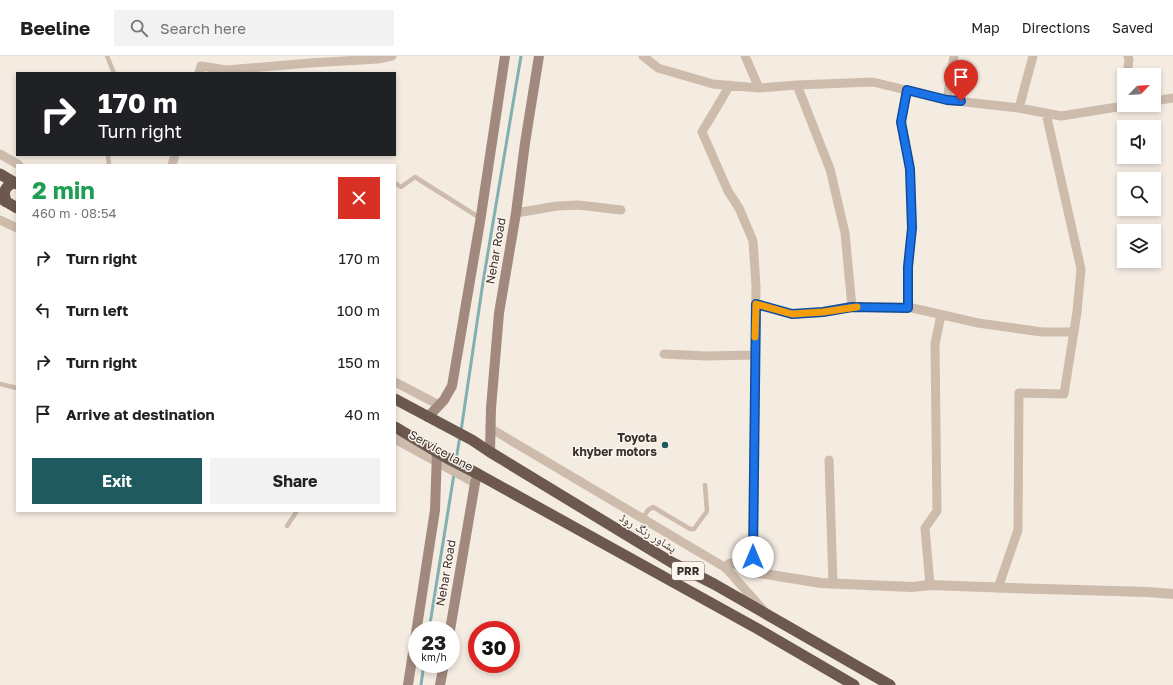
<!DOCTYPE html>
<meta charset="utf-8">
<style>
:root{--surface:#fff;--page:#f2f2f2;--text:#202124;--muted:#757577;--line:#e0e0e0;--accent:#1f5a5e}
body{margin:0;font-family:"Golos Text","Noto Naskh Arabic",sans-serif;background:var(--page);color:var(--text);height:100vh;display:flex;flex-direction:column;font-size:15px;white-space:nowrap}
*{box-sizing:border-box;margin:0}
p{font-size:13px;color:var(--muted)}
.icon{flex:none;width:22px;height:22px;fill:none;stroke:currentColor;stroke-width:2;stroke-linecap:round;stroke-linejoin:round}
.map{position:relative;flex:1;overflow:hidden}
.panel{position:absolute;left:16px;top:108px;width:380px;height:348px;display:flex;flex-direction:column;background:var(--surface);border-radius:0px;box-shadow:0 2px 6px #0003}
.panel>*{flex:none}
.hud{position:absolute;left:16px;top:16px;width:380px;height:84px;border-radius:0px;box-shadow:0 2px 6px #0003;background:#202124;color:#fff;overflow:hidden}
.needle{width:26px;rotate:65deg}
.tools{position:absolute;left:1117px;top:12px;display:grid;gap:8px}
.tools a{display:grid;place-items:center;width:44px;height:44px;border-radius:0px;background:var(--surface);box-shadow:0 2px 6px #0003;font-size:20px}
.speed{position:absolute;left:408px;top:565px;display:flex;gap:8px;font-size:20px;font-weight:700;text-align:center}
.speed>*{display:grid;place-content:center;width:52px;height:52px;border-radius:50%;background:var(--surface);box-shadow:0 2px 6px #0003;line-height:1}
.speed small{font-size:10px;font-weight:400}
.speed .limit{border:6px solid #d22;background:#fff;color:#111}
.pin{position:absolute;display:grid;place-items:center;width:34px;height:34px;color:#fff;margin:-41px -17px;border-radius:50% 50% 50% 0;rotate:-45deg;box-shadow:0 0 4px #0007}
.pin .icon{rotate:45deg}
.me{position:absolute;width:44px;margin:-22px;rotate:0deg;stroke-linejoin:round;filter:drop-shadow(0 0 3px #0008)}
.turn{display:flex;align-items:center;gap:14px;height:84px;padding:0 16px;font-size:18px}
.turn .icon{width:52px;height:52px;stroke-width:2.5}
.turn b{display:block;font-size:28px;line-height:34px}
.round{display:grid;place-items:center;flex:none;width:42px;height:42px;border-radius:0px;background:var(--page)}
.overview{display:flex;align-items:center;justify-content:space-between;height:68px;padding:0 16px}
h1{font-size:24px;font-weight:700;line-height:30px;color:#1e9e55}
.button{display:flex;gap:8px;margin-top:auto;padding:8px 16px}
.button a{flex:1;height:46px;border-radius:0px;background:var(--accent);color:#fff;font-size:16px;font-weight:700;line-height:46px;text-align:center}
.button a+a{background:var(--page);color:var(--text)}
ul{padding:0;list-style:none}
li{display:flex;align-items:center;gap:12px;height:52px;padding:0 16px}
li div{flex:1}
li b{display:block;font-size:15px}
li em{font-style:normal}
header{display:flex;align-items:center;gap:24px;box-sizing:border-box;height:56px;padding:0 20px;background:var(--surface);border-bottom:1px solid var(--line)}
header strong{font-size:19px}
nav{display:flex;gap:22px;margin-inline-start:auto;font-size:14px}
.search{width:280px;height:36px;background:var(--page);display:flex;align-items:center;gap:10px;box-sizing:border-box;padding:0 14px;border-radius:0px;color:var(--muted);font-size:15px}
.map>svg:first-child{display:block}
</style>
<header>
<strong>Beeline</strong>
<div class="search"><svg class="icon" aria-label="search" viewBox="0 0 24 24"><circle cx="10" cy="10" r="6"/><path d="M15 15l6 6"/></svg>Search here</div>
<nav><a>Map</a><a>Directions</a><a>Saved</a></nav>
</header>
<div class="map">
<svg width="1173" height="629" viewBox="0 0 1173 629">
<rect width="100%" height="100%" fill="#f4ebe1"/>
<g fill="none" stroke-linecap="round" stroke-linejoin="round">
<!-- stream -->
<path stroke="#7fb0b2" stroke-width="3" d="M461,375L483,226L521,0
M456,404L460,380
M429,574L454,418
M421,629L424,608"/>
<!-- service -->
<path stroke="#cdbbac" stroke-width="4.5" d="M107,0L114,17
M108,99L109,109
M395,127L401,131L415,121L480,162
M0,328L17,332
M643,462L648,454L653,451L690,473H694L707,455L705,429
M287,470L297,455"/>
<!-- minor -->
<path stroke="#cdbbac" stroke-width="9" d="M643,0L658,12L713,28L759,32L797,29L873,26L947,44L1019,52L1061,60L1130,49
M745,0L759,32
M199,17L201,10L226,14L310,7L378,3L392,0
M1127,19L1129,4L1128,0
M730,29L702,76L728,135L739,152L753,185L756,230L753,516
M797,29L830,113L845,177L852,251
M907,34L901,66L910,113L912,171L908,211V251L978,267L1042,276H1074
M947,44L954,0
M1154,45L1173,42
M1122,50L1124,39
M1019,52L1033,0
M0,98L19,109
M172,109L175,99
M516,157L557,150L578,149L621,154
M0,164L17,172
M756,248L792,258L823,256L852,251H908
M664,298L706,300L755,299
M395,326L439,349
M490,372L726,512L765,556
M395,383L475,427
M829,404L833,528
M930,529L925,472L937,455L935,288L941,259
M998,532L1018,474L1019,337L1064,338L1077,256L1081,213L1046,57"/>
<!-- tertiary -->
<path stroke="#cdbbac" stroke-width="10" d="M726,512L729,508L733,507L753,516L821,527L912,531L930,529L1011,532L1148,536L1173,538"/>
<!-- secondary -->
<path stroke="#a18a7d" stroke-width="10" d="M428,361L444,344L452,330L480,166L505,0
M490,396L491,352L499,257L516,157L525,87L539,0
M450,574L475,427L478,418
M408,629L435,454L437,396
M440,629L444,608"/>
<!-- trunk -->
<path stroke="#6c584f" stroke-width="11" d="M0,118L17,128
M0,142L17,152
M6,146C3,135 4,132 14,126
M395,343L472,384L490,396L671,506L714,528L890,629
M395,371L447,402L478,418L758,573L854,629"/>
</g>
<g fill="none" stroke-linecap="round" stroke-linejoin="round">
<defs>
<path id="route" d="M753,501L756,248L792,258L823,256L852,251L908,252V211L912,172L910,113L901,66L907,34L947,44L961,45"/>
</defs>
<!-- route casing -->
<use href="#route" stroke="#114b97" stroke-width="10"/>
<!-- route -->
<use href="#route" stroke="#1a73e8" stroke-width="7"/>
<!-- slow -->
<path stroke="#f59e0b" stroke-width="7" d="M755,281L756,248L792,258L823,256L857,251"/>
</g>
<!-- markers -->
<circle fill="#1f5a5e" stroke="#fbf5ee" stroke-width="1.5" cx="665" cy="389" r="4"/>
<g text-anchor="middle" stroke-width="3" stroke-linejoin="round" paint-order="stroke">
<!-- shield labels -->
<rect fill="#fbf5ee" stroke="#756b66" stroke-width="1" x="672" y="506" width="32" height="18" rx="3"/>
<g font-size="11" font-weight="bold" fill="#3b302b">
<text x="688" y="519">PRR</text>
</g>
<!-- street labels -->
<g font-size="12" fill="#3b302b" stroke="#fbf5ee">
<text transform="translate(496 195) rotate(-80)" y="4">Nehar Road</text>
<text transform="translate(441 395) rotate(29)" y="4">Service lane</text>
<text transform="translate(648 477) rotate(31)" y="4">پشاور رنگ روڈ</text>
<text transform="translate(446 517) rotate(-80)" y="4">Nehar Road</text>
</g>
<!-- poi labels -->
<g font-size="12" font-weight="bold" fill="#3b302b" stroke="#fbf5ee" text-anchor="end">
<text x="657" y="386">Toyota<tspan x="657" dy="14">khyber motors</tspan></text>
</g>
</g>
</svg>
<div class="tools">
<a><svg class="needle" viewBox="-14 -14 28 28"><path d="M0-13l5 13h-10z" fill="#e53935"/><path d="M0 13l5-13h-10z" fill="#757577"/></svg></a>
<a><svg class="icon" aria-label="sound" viewBox="0 0 24 24"><path d="M4 9h4l5-4v14l-5-4H4zM17 9q2 3 0 6"/></svg></a>
<a><svg class="icon" aria-label="search" viewBox="0 0 24 24"><circle cx="10" cy="10" r="6"/><path d="M15 15l6 6"/></svg></a>
<a><svg class="icon" aria-label="layers" viewBox="0 0 24 24"><path d="M12 4l9 5-9 5-9-5zM3 14l9 5 9-5"/></svg></a>
</div>
<div class="speed"><div>23<small>km/h</small></div><div class="limit">30</div></div>
<div class="pin" style="left:961px;top:45px;background:#d93025"><svg class="icon" aria-label="arrive" viewBox="0 0 24 24"><path d="M6 21V4h12l-3 4 3 4H6"/></svg></div>
<svg class="me" style="left:753px;top:501px" viewBox="-20 -20 40 40"><circle r="19" fill="#fff"/><path d="M0-13L10 11 0 6-10 11z" fill="#1a73e8"/></svg>
<div class="hud">
<div class="turn"><svg class="icon" aria-label="right" viewBox="0 0 24 24"><path d="M7 20v-9h11M14 6l5 5-5 5"/></svg><div><b>170 m</b>Turn right</div></div>
</div>
<section class="panel">
<div class="overview"><div><h1>2 min</h1><p>460 m · 08:54</p></div><a class="round" style="background:#d93025;color:#fff"><svg class="icon" aria-label="close" viewBox="0 0 24 24"><path d="M6 6l12 12M18 6L6 18"/></svg></a></div>
<ul>
<li><svg class="icon" aria-label="right" viewBox="0 0 24 24"><path d="M7 20v-9h11M14 6l5 5-5 5"/></svg><div><b>Turn right</b></div><em>170 m</em></li>
<li><svg class="icon" aria-label="left" viewBox="0 0 24 24"><path d="M17 20v-9H6M10 6l-5 5 5 5"/></svg><div><b>Turn left</b></div><em>100 m</em></li>
<li><svg class="icon" aria-label="right" viewBox="0 0 24 24"><path d="M7 20v-9h11M14 6l5 5-5 5"/></svg><div><b>Turn right</b></div><em>150 m</em></li>
<li><svg class="icon" aria-label="arrive" viewBox="0 0 24 24"><path d="M6 21V4h12l-3 4 3 4H6"/></svg><div><b>Arrive at destination</b></div><em>40 m</em></li>
</ul>
<div class="button"><a>Exit</a><a>Share</a></div>
</section>
</div>
